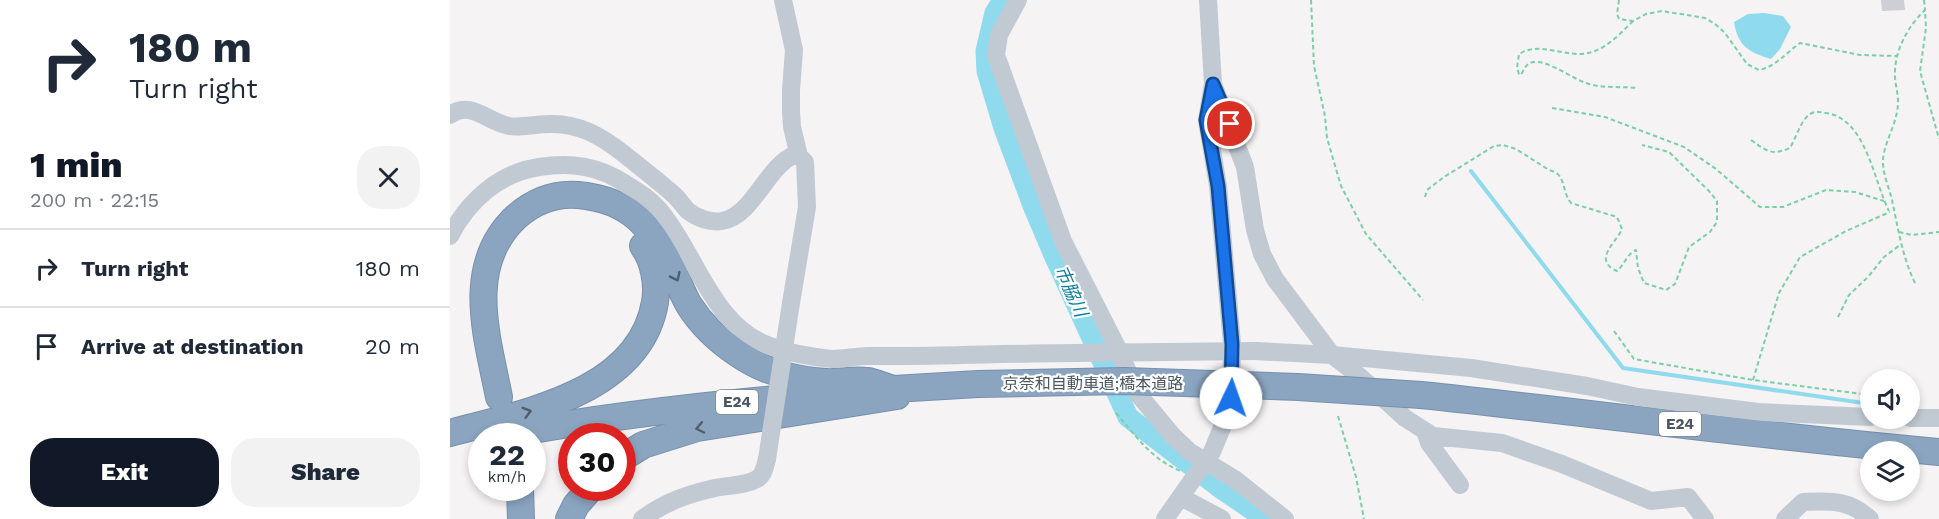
<!DOCTYPE html>
<meta charset="utf-8">
<style>
:root{--surface:#fff;--page:#f2f2f3;--text:#1f2937;--muted:#747a83;--line:#e0e1e3;--accent:#111827}
body{margin:0;font-family:"Work Sans","Noto Sans JP",sans-serif;background:var(--page);color:var(--text);height:100vh;display:flex;flex-direction:column;font-size:22px;white-space:nowrap}
*{box-sizing:border-box;margin:0}
p{font-size:20px;color:var(--muted)}
.icon{flex:none;width:33px;height:33px;fill:none;stroke:currentColor;stroke-width:2;stroke-linecap:round;stroke-linejoin:round}
.map{position:relative;flex:1;overflow:hidden}
.side{display:flex;flex-direction:column;background:var(--surface);width:450px}
.side>*{flex:none}
.top-card{background:#fff;color:var(--text);overflow:hidden}
.tools{position:absolute;left:1410px;top:369px;display:grid;gap:12px}
.tools a{display:grid;place-items:center;width:60px;height:60px;border-radius:50%;background:var(--surface);box-shadow:0 3px 9px #0003;font-size:30px}
.speed{position:absolute;left:18px;top:423px;display:flex;gap:12px;font-size:30px;font-weight:700;text-align:center}
.speed>*{display:grid;place-content:center;width:78px;height:78px;border-radius:50%;background:var(--surface);box-shadow:0 3px 9px #0003;line-height:1}
.speed small{font-size:15px;font-weight:400}
.speed .limit{border:9px solid #d22;background:#fff;color:#111}
.pin{position:absolute;display:grid;place-items:center;width:51px;height:51px;color:#fff;margin:-26px;border:3px solid #fff;border-radius:50%;box-shadow:0 2px 6px #0007}
.me{position:absolute;width:66px;margin:-33px;rotate:3deg;stroke-linejoin:round;filter:drop-shadow(0 0 4px #0008)}
.turn{display:flex;align-items:center;gap:21px;height:126px;padding:0 30px;font-size:27px}
.turn .icon{width:78px;height:78px;stroke-width:2.5}
.turn b{display:block;font-size:42px;line-height:51px}
.round{display:grid;place-items:center;flex:none;width:63px;height:63px;border-radius:24px;background:var(--page)}
.overview{display:flex;align-items:center;justify-content:space-between;height:102px;padding:0 30px}
h1{font-size:36px;font-weight:800;line-height:45px;color:var(--accent)}
.action{display:flex;gap:12px;margin-top:auto;padding:12px 30px}
.action a{flex:1;height:69px;border-radius:24px;background:var(--accent);color:#fff;font-size:24px;font-weight:800;line-height:69px;text-align:center}
.action a+a{background:var(--page);color:var(--text)}
ul{padding:0;list-style:none}
li{display:flex;align-items:center;gap:18px;height:78px;padding:0 30px;border-top:2px solid var(--line)}
li div{flex:1}
li b{display:block;font-size:22px}
li em{font-style:normal}
main{display:flex;flex:1;min-height:0}
.map>svg:first-child{display:block}
</style>
<main>
<section class="side">
<div class="top-card">
<div class="turn"><svg class="icon" aria-label="right" viewBox="0 0 24 24"><path d="M7 20v-9h11M14 6l5 5-5 5"/></svg><div><b>180 m</b>Turn right</div></div>
</div>
<div class="overview"><div><h1>1 min</h1><p>200 m · 22:15</p></div><a class="round"><svg class="icon" aria-label="close" viewBox="0 0 24 24"><path d="M6 6l12 12M18 6L6 18"/></svg></a></div>
<ul>
<li><svg class="icon" aria-label="right" viewBox="0 0 24 24"><path d="M7 20v-9h11M14 6l5 5-5 5"/></svg><div><b>Turn right</b></div><em>180 m</em></li>
<li><svg class="icon" aria-label="arrive" viewBox="0 0 24 24"><path d="M6 21V4h12l-3 4 3 4H6"/></svg><div><b>Arrive at destination</b></div><em>20 m</em></li>
</ul>
<div class="action"><a>Exit</a><a>Share</a></div>
</section>
<div class="map">
<svg width="1489" height="519" viewBox="0 0 1489 519">
<rect width="100%" height="100%" fill="#f5f3f3"/>
<!-- water -->
<path fill="#90daee" d="M1314,13L1333,16L1341,27L1330,49L1321,59C1298,52 1288,46 1284,22L1298,14Z"/>
<g fill="none" stroke-linecap="round" stroke-linejoin="round">
<!-- stream -->
<path stroke="#90daee" stroke-width="4" d="M1021,171L1173,368L1420,404"/>
<!-- river -->
<path stroke="#90daee" stroke-width="21" d="M553,0L545,13L536,51L537,71L554,128L584,208L604,255L678,417L769,487L816,519"/>
</g>
<!-- building -->
<path fill="#cdcfd5" d="M1431,0H1454L1455,10L1432,11Z"/>
<g fill="none" stroke-linecap="round" stroke-linejoin="round">
<defs>
<path id="highway" d="M427,390L528,384
M971,395C1144,413 1316,437 1489,452
M49,397C37,336 14,266 66,217C84,201 104,193 128,195C182,200 202,227 224,273C229,283 233,295 239,305C251,324 269,341 287,353C314,372 344,380 376,382C389,383 404,379 417,381C425,382 435,387 443,389
M0,433C73,413 190,393 205,302C208,284 204,261 193,246
M49,436C159,415 272,403 384,394
M172,458L193,445L247,428L447,396
M70,488L71,519
M119,519L126,505L141,488"/>
</defs>
<!-- highway casing -->
<use href="#highway" stroke="#7690ad" stroke-width="28"/>
<!-- path -->
<path stroke="#7ad0a6" stroke-width="2" stroke-dasharray="4.5 3" stroke-linecap="butt" d="M861,0L864,66L875,116L877,138L891,186L916,234L973,300
M1169,0L1167,14L1169,19L1183,21L1196,14L1212,11L1255,18L1265,24L1275,33L1297,64L1309,70C1325,67 1336,53 1350,43L1410,55L1447,56
M1474,0L1475,10
M1183,21C1171,33 1158,47 1142,52C1118,60 1091,40 1069,54L1067,68L1069,74L1071,75C1074,69 1076,63 1084,62C1098,60 1121,78 1136,83C1152,89 1171,86 1187,88
M1102,108L1155,117L1234,147L1266,169L1310,207H1333L1376,190L1405,192L1434,201
M1301,140C1317,151 1321,156 1340,148C1345,139 1349,127 1355,119C1361,111 1367,111 1376,113C1416,118 1424,182 1439,211
M975,197L977,190L994,177L1044,146L1053,145L1066,149L1099,170C1117,174 1111,191 1121,203L1167,217L1172,229C1166,243 1142,260 1167,271C1174,265 1178,253 1186,250L1188,268L1194,283L1216,290L1225,284L1239,247L1260,232L1267,222V201L1259,191L1219,152L1192,145
M1449,232L1462,235L1489,232
M1465,283C1452,256 1448,228 1442,200C1439,187 1432,173 1433,159C1435,140 1448,122 1448,102C1448,91 1444,81 1445,70C1446,48 1459,25 1475,10L1476,28L1470,71L1489,139
M1388,317L1399,295L1418,277L1434,257L1450,245
M1164,331L1184,359L1303,380L1420,395
M1303,380L1329,293L1350,257L1396,231L1440,212
M666,413C686,436 702,460 731,471
M888,416L906,477L914,519"/>
<!-- minor -->
<path stroke="#c1cad2" stroke-width="18" d="M333,0L344,50L341,90V111L342,127L349,156
M568,0L549,35L546,55L613,241L666,345L688,394L723,436L740,452L786,480L835,519
M763,84L795,167L805,230L812,254L825,279L882,355L909,376L955,418L983,436L1052,443L1112,464L1201,501L1238,497L1255,519
M0,115C21,100 37,122 59,126C71,128 86,124 99,124C129,123 151,136 174,154C190,167 207,180 223,194C229,199 233,206 238,211C247,218 261,223 272,221C303,216 316,167 344,155L349,156L355,162L357,207L341,303
M0,236C18,201 49,173 89,167C122,162 148,166 176,184C188,192 202,200 211,212C246,254 263,327 320,346C339,353 362,357 382,359C394,359 406,356 418,356C488,357 557,353 627,353
M805,351L882,355L1021,368L1137,386L1188,397L1308,412L1420,417
M1460,418H1489
M975,431L979,443L1010,485
M731,497L772,519
M192,519C215,502 238,494 265,488C278,485 295,486 307,479C314,475 315,466 317,459
M715,519L762,452L773,425L781,397L782,344L768,186L757,120L763,84L758,0
M1335,519L1353,502C1380,501 1399,499 1420,519"/>
<!-- highway -->
<use href="#highway" stroke="#8ba5c1" stroke-width="26"/>
<defs>
<path id="highway-bridge" d="M528,384L674,381L848,387L971,395"/>
</defs>
<!-- highway-bridge casing -->
<use href="#highway-bridge" stroke="#7690ad" stroke-width="28" stroke-linecap="butt"/>
<!-- minor-bridge -->
<path stroke="#c1cad2" stroke-width="18" d="M627,353L805,351
M317,459L341,303"/>
<!-- highway-bridge -->
<use href="#highway-bridge" stroke="#8ba5c1" stroke-width="26"/>
</g>
<!-- one-way arrows -->
<defs><path id="oneway-chevron" d="M-2-3.5L2.5 0L-2 3.5" fill="none" stroke-width="1.6" stroke-linecap="round" stroke-linejoin="round" transform="scale(1.5)"/></defs>
<g stroke="#505e6b">
<use href="#oneway-chevron" transform="translate(226 277) rotate(64)"/>
<use href="#oneway-chevron" transform="translate(77 412) rotate(-16)"/>
<use href="#oneway-chevron" transform="translate(250 428) rotate(168)"/>
</g>
<g fill="none" stroke-linecap="round" stroke-linejoin="round">
<defs>
<path id="route" d="M780,124L763,84L756,120L768,186L778,299L782,344L781,398"/>
</defs>
<!-- route casing -->
<use href="#route" stroke="#114b97" stroke-width="15"/>
<!-- route -->
<use href="#route" stroke="#1a73e8" stroke-width="10"/>
</g>
<g text-anchor="middle" stroke-width="4.5" stroke-linejoin="round" paint-order="stroke">
<!-- shield labels -->
<g fill="#fff" stroke="#808990" stroke-width="1.5">
<rect x="266" y="390" width="42" height="24" rx="4.5"/>
<rect x="1209" y="412" width="42" height="24" rx="4.5"/>
</g>
<g font-size="15" font-weight="bold" fill="#4a5661">
<text x="287" y="407">E24</text>
<text x="1230" y="429">E24</text>
</g>
<!-- street labels -->
<g font-size="16" fill="#4a5661" stroke="#fff">
<text x="643" y="389">京奈和自動車道;橋本道路</text>
</g>
<!-- water labels -->
<g font-size="18" font-style="italic" fill="#0c7c9b" stroke="#fff">
<text transform="translate(621 291) rotate(66)" y="6">市脇川</text>
</g>
</g>
</svg>
<div class="tools">
<a><svg class="icon" aria-label="sound" viewBox="0 0 24 24"><path d="M4 9h4l5-4v14l-5-4H4zM17 9q2 3 0 6"/></svg></a>
<a><svg class="icon" aria-label="layers" viewBox="0 0 24 24"><path d="M12 4l9 5-9 5-9-5zM3 14l9 5 9-5"/></svg></a>
</div>
<div class="speed"><div>22<small>km/h</small></div><div class="limit">30</div></div>
<div class="pin" style="left:780px;top:124px;background:#d93025"><svg class="icon" aria-label="arrive" viewBox="0 0 24 24"><path d="M6 21V4h12l-3 4 3 4H6"/></svg></div>
<svg class="me" style="left:781px;top:398px" viewBox="-20 -20 40 40"><circle r="19" fill="#fff"/><path d="M0-13L10 11 0 6-10 11z" fill="#1a73e8"/></svg>
</div>
</main>
